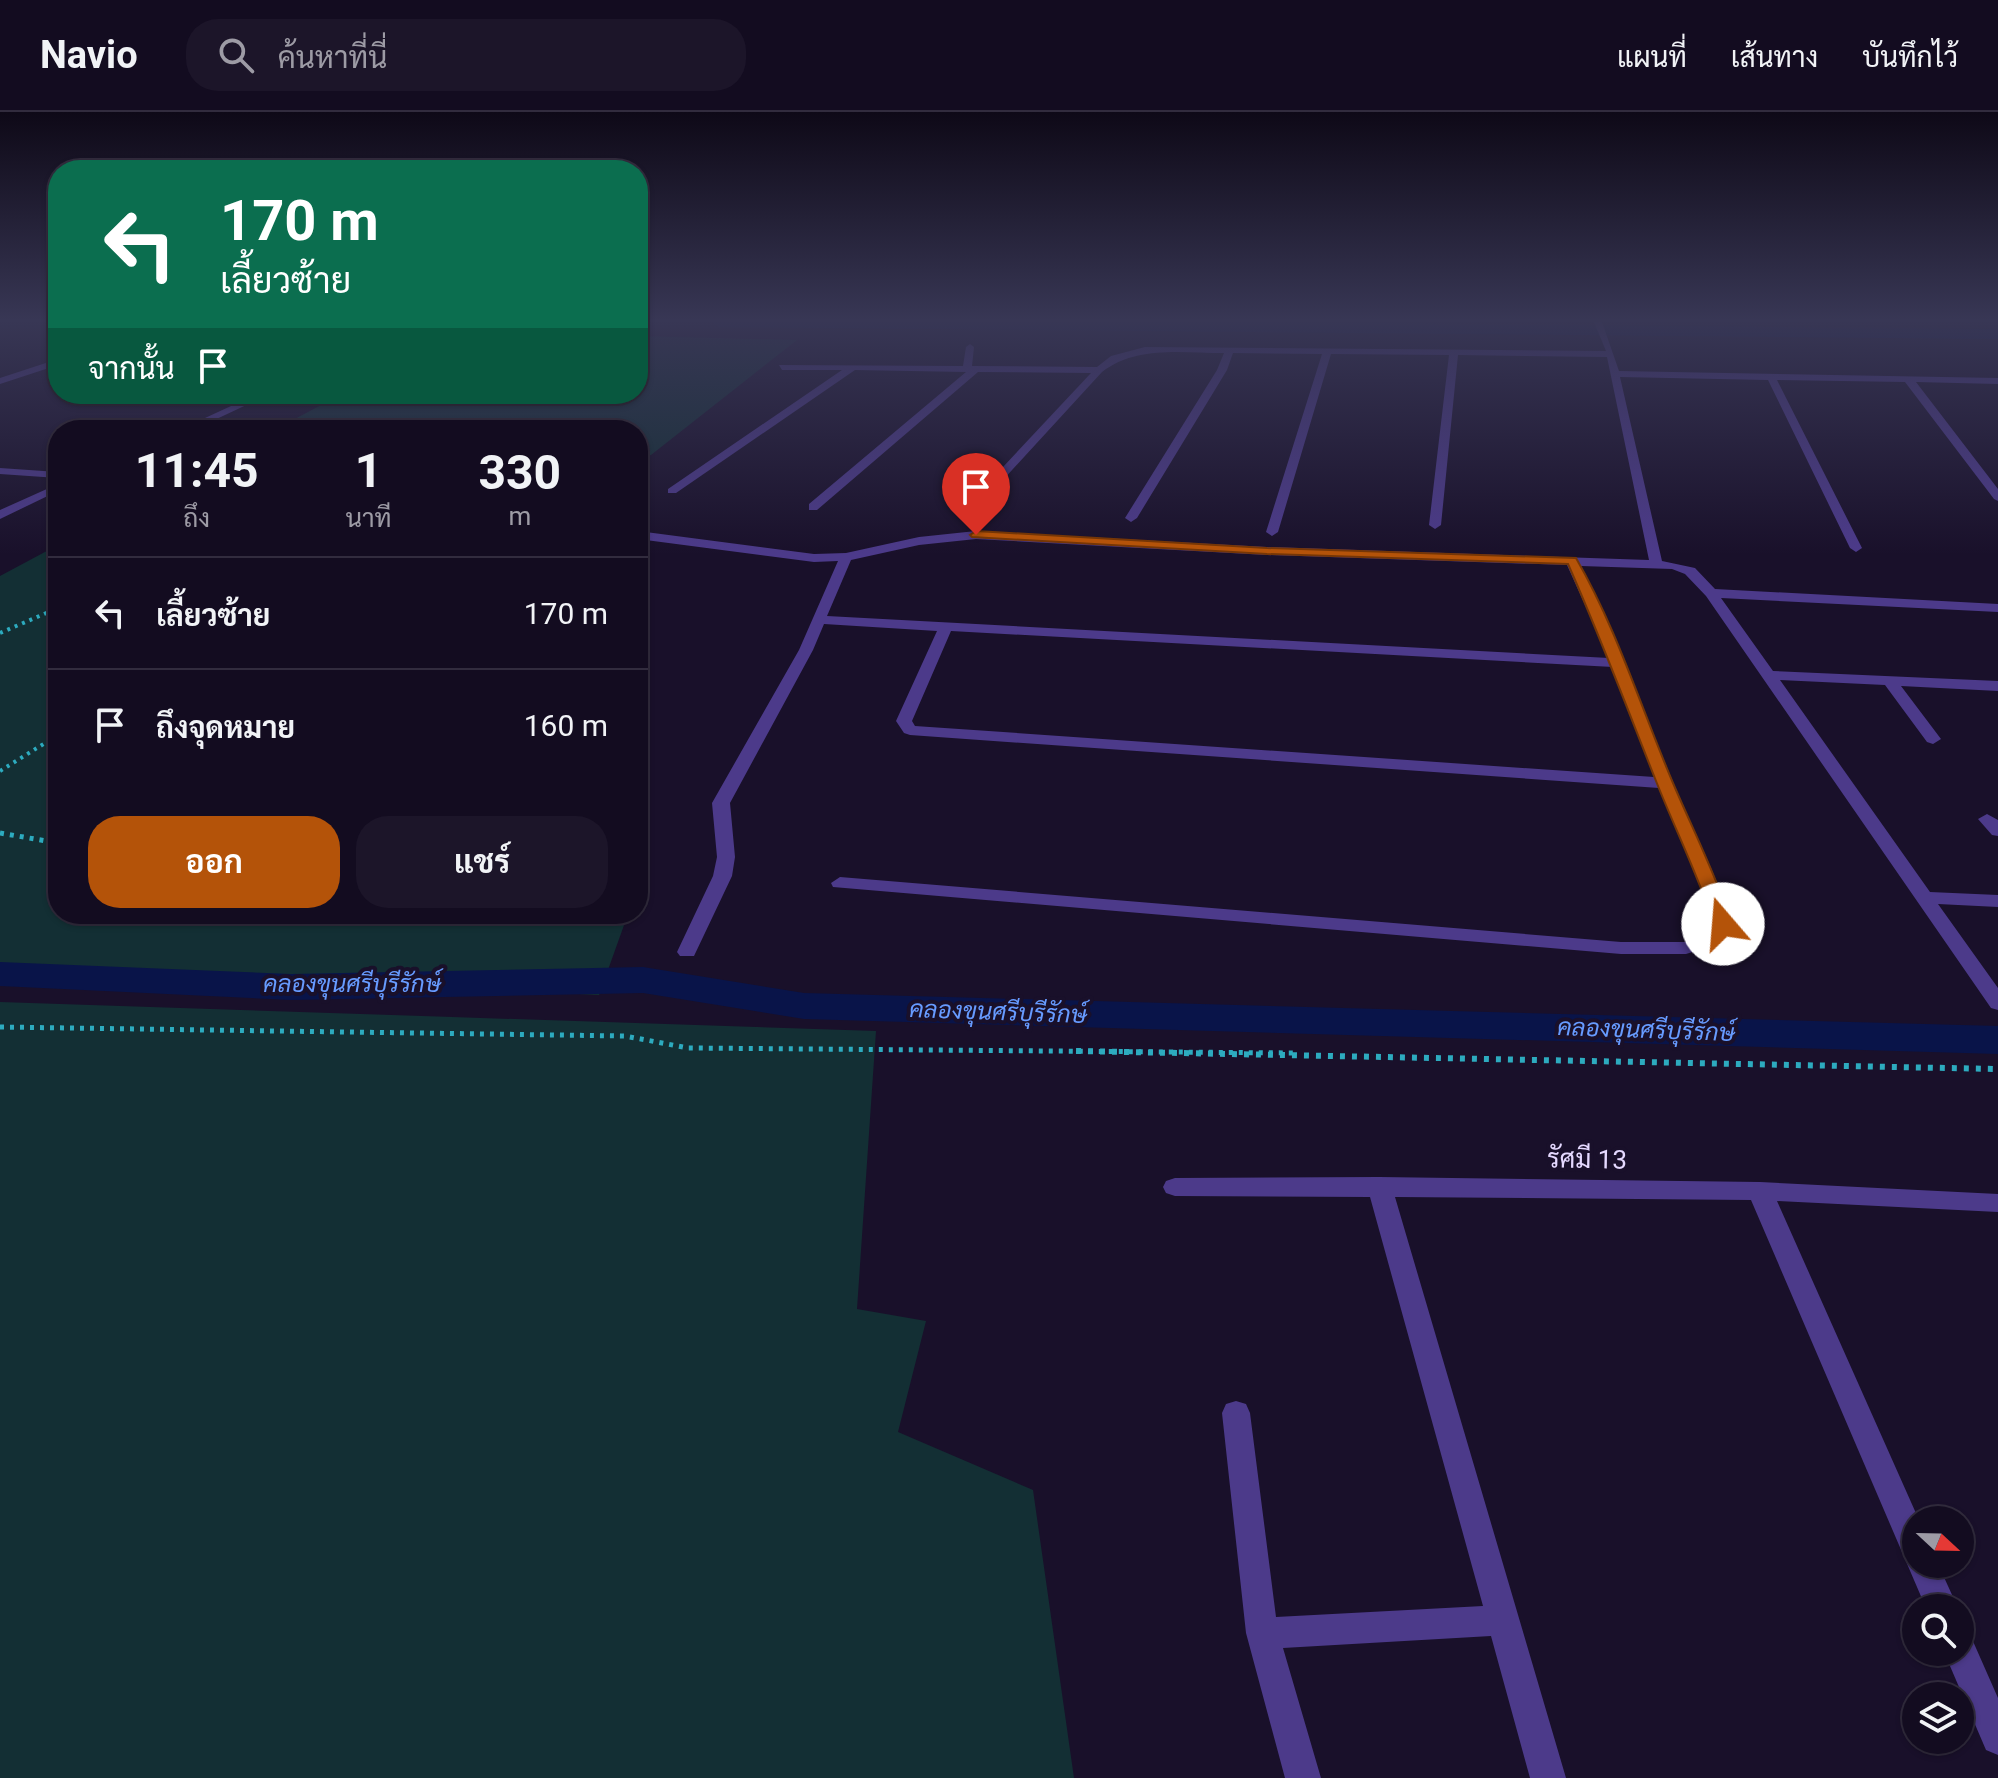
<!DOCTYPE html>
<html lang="th">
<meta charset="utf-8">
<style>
:root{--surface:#130c20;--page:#1c1529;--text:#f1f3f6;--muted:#9d9ba5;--line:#322c3e;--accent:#b45309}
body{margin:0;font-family:Roboto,Sarabun,sans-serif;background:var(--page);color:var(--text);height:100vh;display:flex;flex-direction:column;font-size:30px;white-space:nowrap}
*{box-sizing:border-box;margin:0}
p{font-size:26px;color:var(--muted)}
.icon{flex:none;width:44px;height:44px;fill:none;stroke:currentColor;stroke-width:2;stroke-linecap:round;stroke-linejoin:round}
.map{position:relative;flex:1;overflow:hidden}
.details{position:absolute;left:48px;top:308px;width:600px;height:504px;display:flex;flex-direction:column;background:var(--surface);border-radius:32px;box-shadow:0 2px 6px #0004,0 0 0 2px var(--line)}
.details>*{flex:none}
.hud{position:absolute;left:48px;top:48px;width:600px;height:244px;border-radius:32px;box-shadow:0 2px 6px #0004,0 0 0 2px var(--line);background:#0b6e4f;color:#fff;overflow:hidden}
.needle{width:52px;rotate:112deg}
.buttons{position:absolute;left:1902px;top:1394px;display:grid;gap:16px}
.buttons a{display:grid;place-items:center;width:72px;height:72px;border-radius:50%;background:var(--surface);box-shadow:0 2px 6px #0004,0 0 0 2px var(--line);font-size:40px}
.pin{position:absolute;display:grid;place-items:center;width:68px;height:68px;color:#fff;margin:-82px -34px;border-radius:50% 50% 50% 0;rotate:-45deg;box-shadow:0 0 8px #0007}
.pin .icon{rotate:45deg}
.me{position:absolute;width:88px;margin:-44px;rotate:342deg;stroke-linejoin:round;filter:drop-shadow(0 0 6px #0008)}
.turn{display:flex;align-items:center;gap:28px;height:168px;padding:0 40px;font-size:36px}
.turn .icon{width:104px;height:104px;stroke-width:2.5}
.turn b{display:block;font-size:56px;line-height:68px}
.then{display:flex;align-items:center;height:76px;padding:0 40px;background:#0003;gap:16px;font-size:30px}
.eta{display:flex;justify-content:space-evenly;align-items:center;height:136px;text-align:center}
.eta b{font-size:48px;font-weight:700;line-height:56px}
.action{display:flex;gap:16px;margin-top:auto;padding:16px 40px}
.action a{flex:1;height:92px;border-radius:32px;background:var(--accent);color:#fff;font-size:32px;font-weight:700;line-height:92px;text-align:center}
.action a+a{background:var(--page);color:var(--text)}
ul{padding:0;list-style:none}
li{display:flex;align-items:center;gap:24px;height:112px;padding:0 40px;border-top:2px solid var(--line)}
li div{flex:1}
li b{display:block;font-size:30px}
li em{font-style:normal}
header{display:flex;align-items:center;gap:48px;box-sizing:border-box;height:112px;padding:0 40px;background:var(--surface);border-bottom:2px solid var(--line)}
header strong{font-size:38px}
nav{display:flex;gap:44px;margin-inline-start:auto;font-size:28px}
.search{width:560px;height:72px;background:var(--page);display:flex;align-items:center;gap:20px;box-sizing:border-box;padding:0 28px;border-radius:32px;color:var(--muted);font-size:30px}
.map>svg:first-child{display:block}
</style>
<header>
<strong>Navio</strong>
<div class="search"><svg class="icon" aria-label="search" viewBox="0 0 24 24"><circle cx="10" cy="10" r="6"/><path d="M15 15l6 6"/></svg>ค้นหาที่นี่</div>
<nav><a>แผนที่</a><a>เส้นทาง</a><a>บันทึกไว้</a></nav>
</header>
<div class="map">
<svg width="1998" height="1666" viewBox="0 0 1998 1666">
<rect width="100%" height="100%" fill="#19102a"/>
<!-- green -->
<path fill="#132f34" d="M638,224L797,228L651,343L638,345V318H274L342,282H638Z
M58,433V802H628L599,883L0,855V464Z
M0,890L876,919L857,1197L926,1209L898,1320L1033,1378L1074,1666H0Z"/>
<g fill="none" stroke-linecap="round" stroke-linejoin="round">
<!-- canal -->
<path fill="#091449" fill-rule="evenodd" d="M711,210H1258L1998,217V227L719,215Z
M0,850L291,862L643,855L804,881L1998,914V942L804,907L643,881L291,888L0,874Z"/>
<!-- path-far2 -->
<path stroke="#2dabbf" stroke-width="4" stroke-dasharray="3 5" stroke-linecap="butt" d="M0,521L58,496
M0,659L58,623"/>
<!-- path-far1 -->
<path stroke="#2dabbf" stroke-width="5" stroke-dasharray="4 6" stroke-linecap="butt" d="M0,721L58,731
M0,915L625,924L688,936L1294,941"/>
<!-- path -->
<path stroke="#2dabbf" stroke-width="6" stroke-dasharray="5 7" stroke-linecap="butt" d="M1076,939L1998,957"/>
<!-- minor -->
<path fill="#4c3a8a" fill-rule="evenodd" d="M1594,210H1602L1619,259L1998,266V272L1916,270L1998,377V389L1994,387L1905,270L1777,268L1862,436L1856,440L1850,436L1768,268L1620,265L1662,449L1695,456L1715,477L1998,492V500L1721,486L1773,559L1998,569V579L1901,574L1941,627L1933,632L1927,630L1885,573L1780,568L1930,780L1998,783V795L1938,792L1998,876V898L1991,896L1706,484L1685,462L1672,457L1581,454C1614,525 1643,597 1673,670C1693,717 1716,763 1733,812L1725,830L1686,842H1621L833,775L831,771L840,765L1621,830H1685L1709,822C1719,797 1671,704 1659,676L910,623L904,621L896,609L937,519L824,512L813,538L730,691L735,745L732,764L694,844H680L677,840L713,764L717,745L712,691L799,538L838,449L814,450L638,427V419L814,442L846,441L919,425L976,419L1267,435L1649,448L1607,245L1458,243L1441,413L1435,417L1429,413L1449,243L1331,242L1278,420L1272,424L1266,420L1322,242L1233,241L1227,258L1137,406L1131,410L1125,406L1217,258L1224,241C1183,241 1136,233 1102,260L968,406L958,403L1091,261L978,260L817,398H809V392L966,260L855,258L676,381H668V377L842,258H782L779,253L963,254L966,235L970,232L974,235L972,254L1097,255L1111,244L1145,235L1606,239ZM976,427L1267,443L1567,453L1609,546L827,504L851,448L919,433ZM951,519L1613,555L1654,665L915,614L912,609Z
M58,247V253L0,272V266Z
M257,282H270L193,318H179Z
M0,356L58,360V366L0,362Z
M58,372V379L0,407V398Z
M1987,702L1998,708V724L1992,723L1978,707Z
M1379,1065L1760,1070L1998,1082V1100L1777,1089L1919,1408H1916V1452H1938L1958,1496H1926L1751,1088L1395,1085L1566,1666H1530L1491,1524L1283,1536L1321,1666H1285L1246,1521L1222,1301L1226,1292L1236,1289L1246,1292L1250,1301L1276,1505L1483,1494L1370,1085L1175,1084L1166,1081L1163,1075L1166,1069L1175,1066Z
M1960,1522L1972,1527L1998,1586V1643L1986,1638L1944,1540H1960Z"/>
</g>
<!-- sky -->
<linearGradient id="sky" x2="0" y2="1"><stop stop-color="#0e0917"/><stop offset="0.47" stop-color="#383755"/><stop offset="1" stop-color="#383755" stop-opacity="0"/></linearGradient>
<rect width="1998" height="443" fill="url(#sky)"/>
<!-- route -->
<path fill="#b45309" stroke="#753606" stroke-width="2" d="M976,419L1267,436L1576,446C1617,517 1641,596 1673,671C1693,718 1716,763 1732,812L1723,818L1714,812C1698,763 1675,717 1656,669C1627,596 1600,524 1568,452L1267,442L972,425L970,423Z"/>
<g text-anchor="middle" stroke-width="8" stroke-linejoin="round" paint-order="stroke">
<!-- water labels -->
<g font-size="24" font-style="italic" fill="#679bff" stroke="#19102a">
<text x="352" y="880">คลองขุนศรีบุรีรักษ์</text>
<text transform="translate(998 900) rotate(2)" y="8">คลองขุนศรีบุรีรักษ์</text>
<text transform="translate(1646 918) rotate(2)" y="8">คลองขุนศรีบุรีรักษ์</text>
</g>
<!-- near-street labels -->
<g font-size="26" fill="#e5d9ff" stroke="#19102a">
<text transform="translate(1587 1047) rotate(1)" y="9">รัศมี 13</text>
</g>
</g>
</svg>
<div class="buttons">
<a><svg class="needle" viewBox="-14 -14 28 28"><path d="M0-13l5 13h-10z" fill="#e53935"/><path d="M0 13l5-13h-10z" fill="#9d9ba5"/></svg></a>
<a><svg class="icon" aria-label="search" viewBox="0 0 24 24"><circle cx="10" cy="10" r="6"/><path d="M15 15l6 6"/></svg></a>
<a><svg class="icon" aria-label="layers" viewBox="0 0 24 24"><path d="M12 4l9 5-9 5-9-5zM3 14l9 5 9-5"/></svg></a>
</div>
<div class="pin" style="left:976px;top:423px;background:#d93025"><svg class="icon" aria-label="arrive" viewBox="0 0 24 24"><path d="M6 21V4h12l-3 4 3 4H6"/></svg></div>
<svg class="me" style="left:1723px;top:812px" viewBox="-20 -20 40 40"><circle r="19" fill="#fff"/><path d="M0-13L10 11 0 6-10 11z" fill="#b45309"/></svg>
<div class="hud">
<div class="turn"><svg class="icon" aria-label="left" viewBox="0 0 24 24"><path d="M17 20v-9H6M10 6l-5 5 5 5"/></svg><div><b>170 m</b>เลี้ยวซ้าย</div></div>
<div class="then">จากนั้น<svg class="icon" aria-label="arrive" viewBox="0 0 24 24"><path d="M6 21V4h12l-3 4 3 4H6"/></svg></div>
</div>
<section class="details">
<div class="eta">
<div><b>11:45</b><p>ถึง</p></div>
<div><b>1</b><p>นาที</p></div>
<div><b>330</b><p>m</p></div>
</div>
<ul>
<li><svg class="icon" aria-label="left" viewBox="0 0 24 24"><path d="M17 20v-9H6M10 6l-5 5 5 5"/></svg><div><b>เลี้ยวซ้าย</b></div><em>170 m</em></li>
<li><svg class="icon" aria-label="arrive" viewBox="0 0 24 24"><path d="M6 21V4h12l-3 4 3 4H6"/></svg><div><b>ถึงจุดหมาย</b></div><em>160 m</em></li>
</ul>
<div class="action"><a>ออก</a><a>แชร์</a></div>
</section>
</div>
